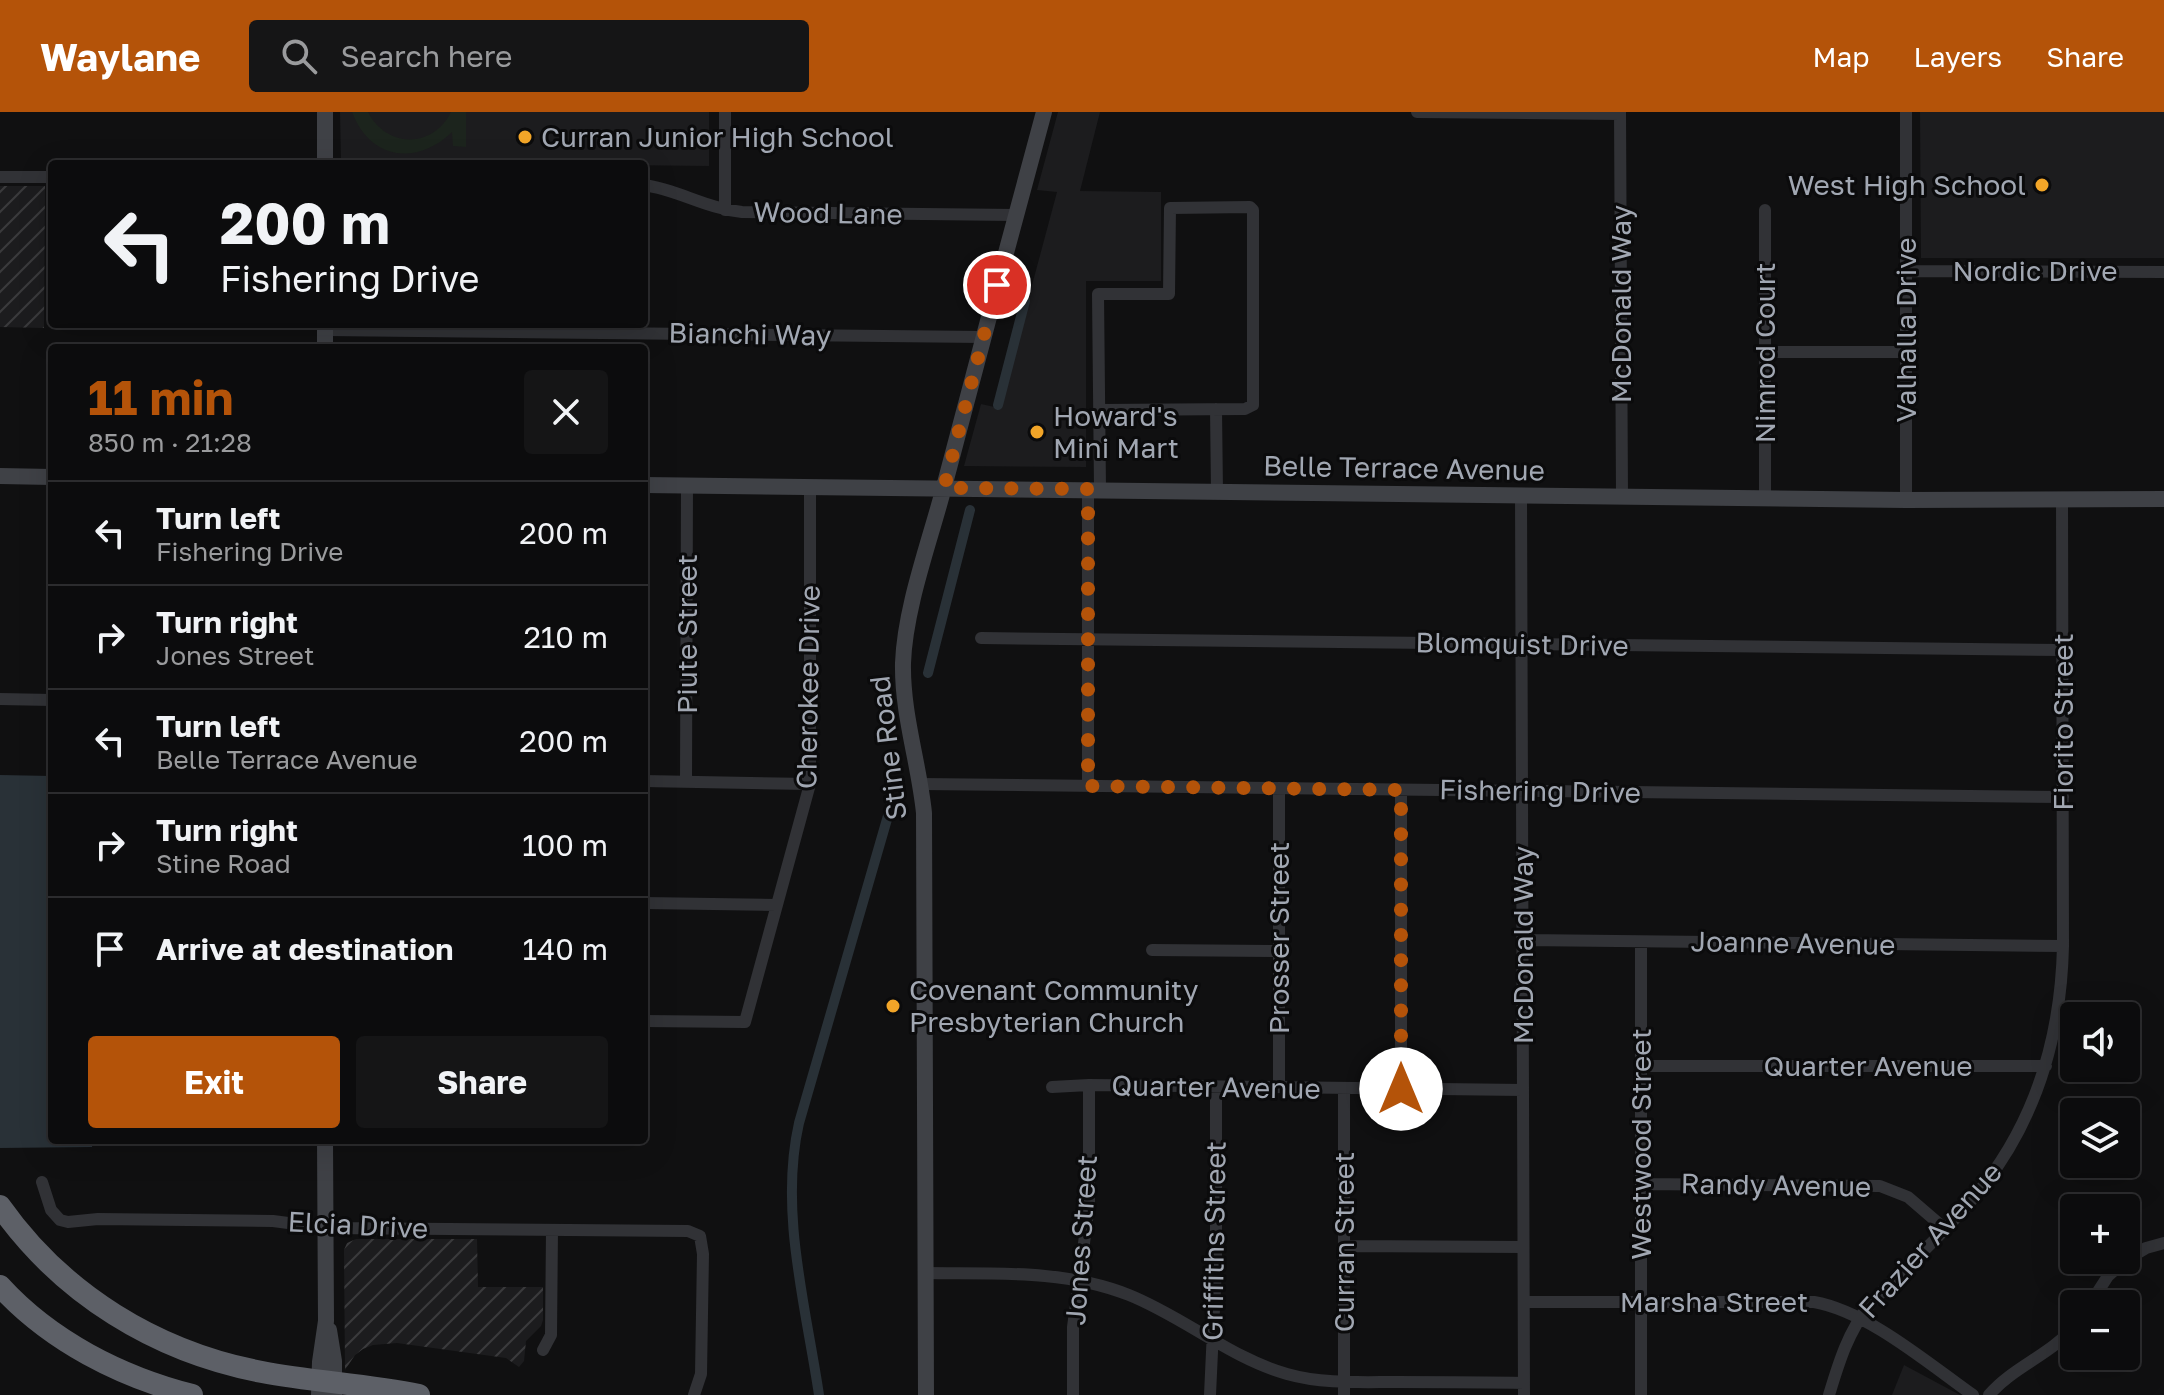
<!DOCTYPE html>
<meta charset="utf-8">
<style>
:root{--surface:#0c0c0d;--page:#151516;--text:#f1f3f6;--muted:#9a9b9d;--line:#2c2c2e;--accent:#b45309}
body{margin:0;font-family:"Golos Text",sans-serif;background:var(--page);color:var(--text);height:100vh;display:flex;flex-direction:column;font-size:30px;white-space:nowrap}
*{box-sizing:border-box;margin:0}
p{font-size:26px;color:var(--muted)}
.icon{flex:none;width:44px;height:44px;fill:none;stroke:currentColor;stroke-width:2;stroke-linecap:round;stroke-linejoin:round}
.map{position:relative;flex:1;overflow:hidden}
.panel{position:absolute;left:48px;top:232px;width:600px;height:800px;display:flex;flex-direction:column;background:var(--surface);border-radius:8px;box-shadow:0 8px 32px #0002,0 0 0 2px var(--line)}
.panel>*{flex:none}
.guide{position:absolute;left:48px;top:48px;width:600px;height:168px;border-radius:8px;box-shadow:0 8px 32px #0002,0 0 0 2px var(--line);background:#0c0c0d;color:var(--text);overflow:hidden}
.fabs{position:absolute;left:2060px;top:890px;display:grid;gap:16px}
.fabs a{display:grid;place-items:center;width:80px;height:80px;border-radius:8px;background:var(--surface);box-shadow:0 8px 32px #0002,0 0 0 2px var(--line);font-size:40px}
.pin{position:absolute;display:grid;place-items:center;width:68px;height:68px;color:#fff;margin:-34px;border:4px solid #fff;border-radius:50%;box-shadow:0 2px 8px #0007}
.me{position:absolute;width:88px;margin:-44px;rotate:0deg;stroke-linejoin:round;filter:drop-shadow(0 0 6px #0008)}
.turn{display:flex;align-items:center;gap:28px;height:168px;padding:0 40px;font-size:36px}
.turn .icon{width:104px;height:104px;stroke-width:2.5}
.turn b{display:block;font-size:56px;line-height:68px}
.round{display:grid;place-items:center;flex:none;width:84px;height:84px;border-radius:8px;background:var(--page)}
.head{display:flex;align-items:center;justify-content:space-between;height:136px;padding:0 40px}
h1{font-size:48px;font-weight:700;line-height:60px;color:var(--accent)}
.action{display:flex;gap:16px;margin-top:auto;padding:16px 40px}
.action a{flex:1;height:92px;border-radius:8px;background:var(--accent);color:#fff;font-size:32px;font-weight:700;line-height:92px;text-align:center}
.action a+a{background:var(--page);color:var(--text)}
ul{padding:0;list-style:none}
li{display:flex;align-items:center;gap:24px;height:104px;padding:0 40px;border-top:2px solid var(--line)}
li div{flex:1}
li b{display:block;font-size:30px}
li em{font-style:normal}
header{display:flex;align-items:center;gap:48px;box-sizing:border-box;height:112px;padding:0 40px;background:var(--accent);color:#fff}
header strong{font-size:38px}
nav{display:flex;gap:44px;margin-inline-start:auto;font-size:28px}
.search{width:560px;height:72px;background:var(--page);display:flex;align-items:center;gap:20px;box-sizing:border-box;padding:0 28px;border-radius:8px;color:var(--muted);font-size:30px}
.map>svg:first-child{display:block}
</style>
<header>
<strong>Waylane</strong>
<div class="search"><svg class="icon" aria-label="search" viewBox="0 0 24 24"><circle cx="10" cy="10" r="6"/><path d="M15 15l6 6"/></svg>Search here</div>
<nav><a>Map</a><a>Layers</a><a>Share</a></nav>
</header>
<div class="map">
<svg width="2164" height="1283" viewBox="0 0 2164 1283">
<defs>
<pattern id="industrial-furrows" width="10" height="10" patternUnits="userSpaceOnUse" patternTransform="scale(2)"><rect width="10" height="10" fill="#1c1c1e"/><path d="M-1 1l2-2M0 10L10 0M9 11l2-2" fill="none" stroke="#3a3a3c"/></pattern>
</defs>
<rect width="100%" height="100%" fill="#101011"/>
<!-- built -->
<path fill="#1c1c1e" d="M340,0H709V54L341,50Z
M1058,0H1100L1080,79L1161,80V169H1086V355L964,354L981,292L999,296L1057,80L1037,78Z
M1920,0H2164V146H1921Z
M1904,1253L1960,1283H1892Z"/>
<!-- industrial -->
<path fill="url(#industrial-furrows)" d="M0,74H45L44,216L0,215Z
M356,1127H477L478,1175H543V1208L541,1214L526,1229L524,1249L519,1255L506,1246L397,1231L373,1233L363,1237L355,1243L345,1258L344,1138L347,1131Z"/>
<!-- green -->
<path fill="#1c241d" d="M352,0H368C386,36 433,37 451,0H466V35L453,34L452,20C417,54 370,48 352,0Z"/>
<!-- water -->
<path fill="#293137" d="M0,663L52,664V1028H93L92,1035L0,1036Z"/>
<g fill="none" stroke-linecap="round" stroke-linejoin="round">
<!-- canal -->
<path stroke="#293137" stroke-width="10" d="M998,293L1025,189
M928,561L970,398
M819,1283C806,1195 779,1099 799,1011L892,690"/>
<!-- street -->
<path stroke="#313236" stroke-width="12" d="M725,0V98
M1417,0L1620,2
M1620,0L1622,383
M0,65H52
M644,73C679,78 705,96 742,100L1016,103
M1906,159L2164,160
M325,218L983,225
M1766,240H1906
M1216,297L1217,380
M1099,298L1245,297L1253,293V98L1250,95L1170,96L1169,182H1098L1100,377
M1088,377V674
M1521,383L1524,1283
M1765,385V98
M1906,388V0
M981,526L2063,538
M0,587L52,588
M644,669L810,672
M686,670L687,375
M921,672L2063,685
M1279,676V975
M1401,678V977
M644,791L776,793
M1523,828L2063,834
M1641,830V1283
M1152,838L1279,839
M644,909L745,910L810,672V376
M1641,954H2046
M1052,975L1089,973L1523,978
M1344,976V1283
M42,1070L51,1098L60,1108L68,1110L98,1107L273,1109L326,1116L688,1119L700,1124L703,1142L701,1262L694,1283
M1641,1072L1880,1074L1908,1085L1944,1116
M1344,1134L1523,1135
M2126,1148L2146,1136L2164,1131
M925,1161C993,1162 1064,1157 1129,1183C1184,1205 1230,1246 1287,1262C1322,1272 1359,1270 1396,1270C1438,1270 1481,1270 1524,1271
M1524,1190H1814C1867,1199 1929,1252 1973,1283
M2090,1192L2108,1164L2126,1148
M543,1238L551,1223L552,1118
M1073,1283V1215L1089,1093V973
M1210,1283L1216,1154V975
M1829,1283C1839,1250 1848,1220 1870,1192C1908,1153 1950,1116 1984,1073C2038,1003 2061,922 2063,834L2062,386
M1989,1283C2013,1255 2050,1243 2074,1215"/>
<!-- secondary -->
<path stroke="#3f4146" stroke-width="16" d="M325,0V52
M325,212V236
M0,364L52,365
M644,373L1906,388L2164,387
M329,1218L334,1249V1283
M319,1283L320,1250L326,1209L325,1028
M926,1283L924,701C919,651 902,602 903,551C905,495 930,429 944,375C977,249 1010,125 1044,0"/>
<!-- highway -->
<path stroke="#5d6067" stroke-width="22" d="M0,1094C62,1182 156,1240 262,1260C314,1270 367,1272 419,1283
M0,1174C50,1229 121,1265 192,1283"/>
</g>
<g fill="none" stroke-linecap="round" stroke-linejoin="round">
<!-- route -->
<path stroke="#b45309" stroke-width="14" stroke-dasharray="0 25.2" d="M997,173L944,376L1088,377V674L1401,678V977"/>
</g>
<!-- markers -->
<g fill="#f2a528" stroke="#0b0b0c" stroke-width="3">
<circle cx="525" cy="25" r="8"/>
<circle cx="2042" cy="73" r="8"/>
<circle cx="1037" cy="320" r="8"/>
<circle cx="893" cy="894" r="8"/>
</g>
<g text-anchor="middle" stroke-width="6" stroke-linejoin="round" paint-order="stroke">
<!-- poi labels -->
<g font-size="28" fill="#a1a7b2" stroke="#0b0b0c" text-anchor="start">
<text x="541" y="35">Curran Junior High School</text>
<text x="2026" y="83" text-anchor="end">West High School</text>
<text x="1053" y="314">Howard's<tspan x="1053" dy="32">Mini Mart</tspan></text>
<text x="909" y="888">Covenant Community<tspan x="909" dy="32">Presbyterian Church</tspan></text>
</g>
<!-- street labels -->
<g font-size="28" fill="#a1a7b2" stroke="#0b0b0c">
<text transform="translate(828 101) rotate(1)" y="10">Wood Lane</text>
<text x="2035" y="169">Nordic Drive</text>
<text transform="translate(1621 192) rotate(-90)" y="10">McDonald Way</text>
<text transform="translate(1906 218) rotate(-90)" y="10">Valhalla Drive</text>
<text transform="translate(750 222) rotate(1)" y="10">Bianchi Way</text>
<text transform="translate(1765 241) rotate(-90)" y="10">Nimrod Court</text>
<text transform="translate(1404 356) rotate(1)" y="10">Belle Terrace Avenue</text>
<text transform="translate(687 522) rotate(-90)" y="10">Piute Street</text>
<text transform="translate(1522 532) rotate(1)" y="10">Blomquist Drive</text>
<text transform="translate(808 575) rotate(-89)" y="10">Cherokee Drive</text>
<text transform="translate(2063 610) rotate(-90)" y="10">Fiorito Street</text>
<text transform="translate(888 636) rotate(-97)" y="10">Stine Road</text>
<text transform="translate(1540 679) rotate(1)" y="10">Fishering Drive</text>
<text transform="translate(1279 826) rotate(-90)" y="10">Prosser Street</text>
<text transform="translate(1793 831) rotate(1)" y="10">Joanne Avenue</text>
<text transform="translate(1523 833) rotate(-90)" y="10">McDonald Way</text>
<text x="1868" y="964">Quarter Avenue</text>
<text transform="translate(1216 975) rotate(1)" y="10">Quarter Avenue</text>
<text transform="translate(1641 1032) rotate(-90)" y="10">Westwood Street</text>
<text transform="translate(1776 1073) rotate(1)" y="10">Randy Avenue</text>
<text transform="translate(358 1113) rotate(3)" y="10">Elcia Drive</text>
<text transform="translate(1081 1128) rotate(-86)" y="10">Jones Street</text>
<text transform="translate(1930 1128) rotate(-48)" y="10">Frazier Avenue</text>
<text transform="translate(1214 1129) rotate(-89)" y="10">Griffiths Street</text>
<text transform="translate(1344 1130) rotate(-90)" y="10">Curran Street</text>
<text x="1714" y="1200">Marsha Street</text>
</g>
</g>
</svg>
<div class="fabs">
<a><svg class="icon" aria-label="sound" viewBox="0 0 24 24"><path d="M4 9h4l5-4v14l-5-4H4zM17 9q2 3 0 6"/></svg></a>
<a><svg class="icon" aria-label="layers" viewBox="0 0 24 24"><path d="M12 4l9 5-9 5-9-5zM3 14l9 5 9-5"/></svg></a>
<a>+</a>
<a>−</a>
</div>
<div class="pin" style="left:997px;top:173px;background:#d93025"><svg class="icon" aria-label="arrive" viewBox="0 0 24 24"><path d="M6 21V4h12l-3 4 3 4H6"/></svg></div>
<svg class="me" style="left:1401px;top:977px" viewBox="-20 -20 40 40"><circle r="19" fill="#fff"/><path d="M0-13L10 11 0 6-10 11z" fill="#b45309"/></svg>
<div class="guide">
<div class="turn"><svg class="icon" aria-label="left" viewBox="0 0 24 24"><path d="M17 20v-9H6M10 6l-5 5 5 5"/></svg><div><b>200 m</b>Fishering Drive</div></div>
</div>
<section class="panel">
<div class="head"><div><h1>11 min</h1><p>850 m · 21:28</p></div><a class="round"><svg class="icon" aria-label="close" viewBox="0 0 24 24"><path d="M6 6l12 12M18 6L6 18"/></svg></a></div>
<ul>
<li><svg class="icon" aria-label="left" viewBox="0 0 24 24"><path d="M17 20v-9H6M10 6l-5 5 5 5"/></svg><div><b>Turn left</b><p>Fishering Drive</p></div><em>200 m</em></li>
<li><svg class="icon" aria-label="right" viewBox="0 0 24 24"><path d="M7 20v-9h11M14 6l5 5-5 5"/></svg><div><b>Turn right</b><p>Jones Street</p></div><em>210 m</em></li>
<li><svg class="icon" aria-label="left" viewBox="0 0 24 24"><path d="M17 20v-9H6M10 6l-5 5 5 5"/></svg><div><b>Turn left</b><p>Belle Terrace Avenue</p></div><em>200 m</em></li>
<li><svg class="icon" aria-label="right" viewBox="0 0 24 24"><path d="M7 20v-9h11M14 6l5 5-5 5"/></svg><div><b>Turn right</b><p>Stine Road</p></div><em>100 m</em></li>
<li><svg class="icon" aria-label="arrive" viewBox="0 0 24 24"><path d="M6 21V4h12l-3 4 3 4H6"/></svg><div><b>Arrive at destination</b></div><em>140 m</em></li>
</ul>
<div class="action"><a>Exit</a><a>Share</a></div>
</section>
</div>
